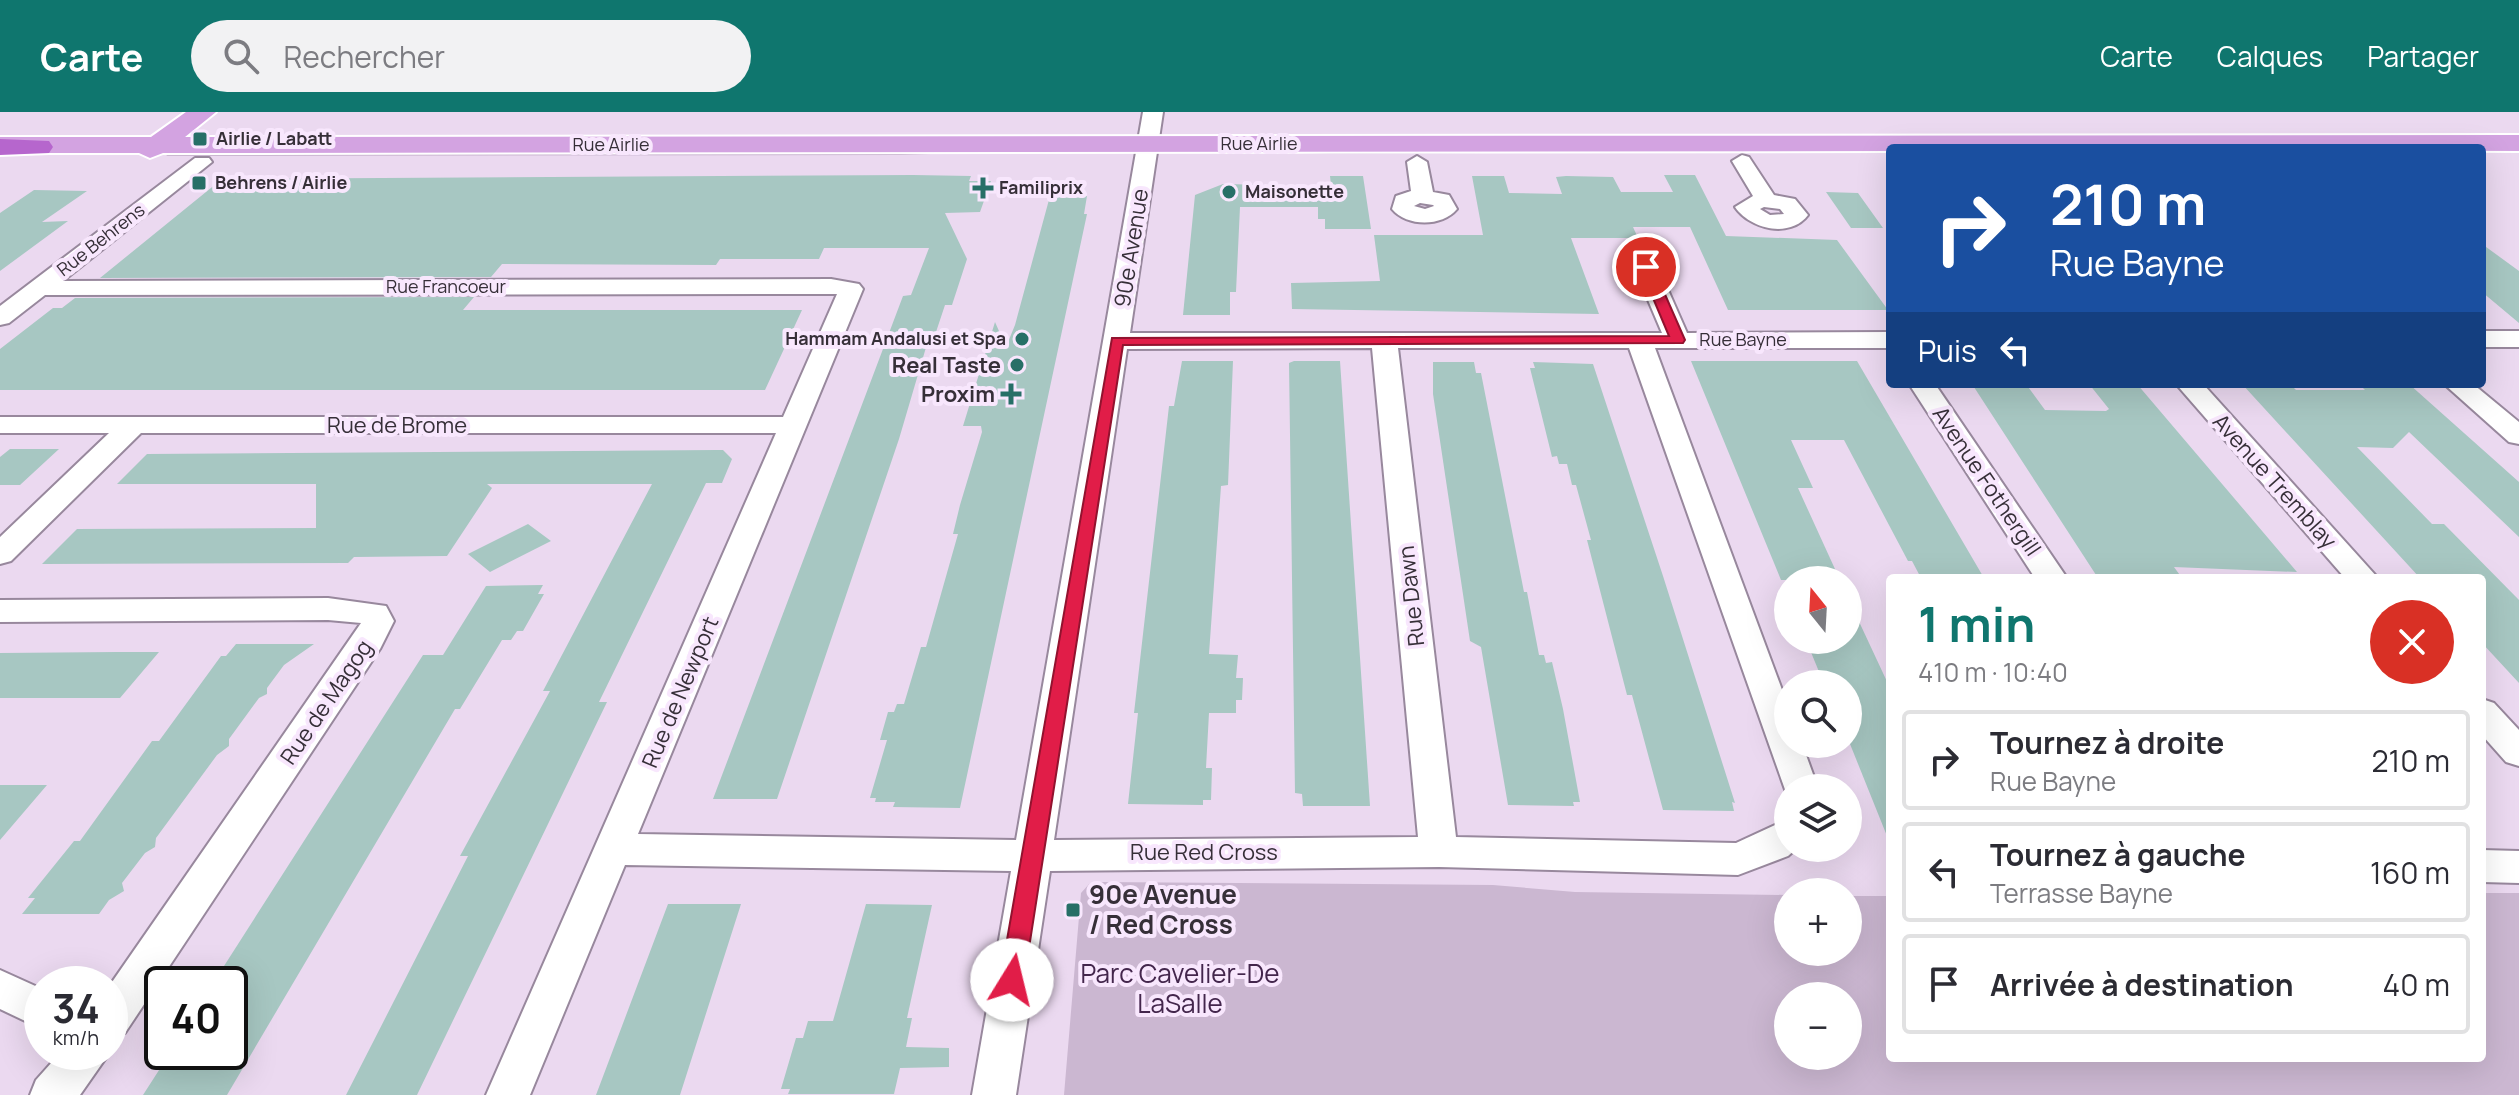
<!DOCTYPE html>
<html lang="fr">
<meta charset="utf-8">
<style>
:root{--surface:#fff;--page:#f2f2f3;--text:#2b2b33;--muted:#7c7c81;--line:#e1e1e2;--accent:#0f766e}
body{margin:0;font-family:Manrope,sans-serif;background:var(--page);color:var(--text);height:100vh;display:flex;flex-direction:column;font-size:30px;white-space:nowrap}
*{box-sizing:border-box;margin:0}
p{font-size:26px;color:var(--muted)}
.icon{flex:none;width:44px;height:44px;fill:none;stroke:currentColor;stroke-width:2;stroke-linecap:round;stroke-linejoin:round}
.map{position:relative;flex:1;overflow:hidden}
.side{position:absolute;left:1886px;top:462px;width:600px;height:488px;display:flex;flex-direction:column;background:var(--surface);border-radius:8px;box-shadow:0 8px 32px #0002}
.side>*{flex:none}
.guide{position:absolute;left:1886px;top:32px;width:600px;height:244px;border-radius:8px;box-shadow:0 8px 32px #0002;background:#1a4fa0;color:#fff;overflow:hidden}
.needle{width:52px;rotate:342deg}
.buttons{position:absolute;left:1774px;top:454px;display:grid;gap:16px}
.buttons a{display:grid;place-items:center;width:88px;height:88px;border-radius:50%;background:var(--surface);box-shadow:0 8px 32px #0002;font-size:40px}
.speed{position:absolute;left:24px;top:854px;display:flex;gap:16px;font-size:40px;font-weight:700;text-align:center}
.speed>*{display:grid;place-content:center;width:104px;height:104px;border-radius:50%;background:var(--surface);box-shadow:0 8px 32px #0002;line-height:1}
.speed small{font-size:20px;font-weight:400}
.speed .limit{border:4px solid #111;border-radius:12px;background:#fff;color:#111}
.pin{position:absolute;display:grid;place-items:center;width:68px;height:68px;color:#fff;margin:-34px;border:4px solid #fff;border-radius:50%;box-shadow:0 2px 8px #0007}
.me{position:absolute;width:88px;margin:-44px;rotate:9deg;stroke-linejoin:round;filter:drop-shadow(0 0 6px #0008)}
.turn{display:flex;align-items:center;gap:28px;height:168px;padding:0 32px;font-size:36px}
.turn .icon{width:104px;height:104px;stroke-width:2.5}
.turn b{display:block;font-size:56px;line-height:68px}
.then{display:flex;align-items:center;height:76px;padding:0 32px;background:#0003;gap:16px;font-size:30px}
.round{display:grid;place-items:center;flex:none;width:84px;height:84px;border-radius:42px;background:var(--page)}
.overview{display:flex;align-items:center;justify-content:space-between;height:136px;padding:0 32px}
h1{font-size:48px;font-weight:700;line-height:60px;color:var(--accent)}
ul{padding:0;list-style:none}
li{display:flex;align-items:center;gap:24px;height:100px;margin:0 16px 12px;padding:0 16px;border:4px solid var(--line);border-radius:8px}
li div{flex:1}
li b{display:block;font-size:30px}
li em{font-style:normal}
header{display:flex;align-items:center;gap:48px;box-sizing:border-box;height:112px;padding:0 40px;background:var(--accent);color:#fff}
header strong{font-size:38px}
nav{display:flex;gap:44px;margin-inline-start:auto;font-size:28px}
.search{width:560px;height:72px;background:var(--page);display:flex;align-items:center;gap:20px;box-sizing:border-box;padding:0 28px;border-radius:44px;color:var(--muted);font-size:30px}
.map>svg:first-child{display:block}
</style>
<header>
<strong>Carte</strong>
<div class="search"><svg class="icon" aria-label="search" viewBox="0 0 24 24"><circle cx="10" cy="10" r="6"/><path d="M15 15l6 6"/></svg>Rechercher</div>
<nav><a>Carte</a><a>Calques</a><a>Partager</a></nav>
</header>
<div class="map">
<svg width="2519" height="983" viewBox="0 0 2519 983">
<rect width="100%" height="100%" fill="#ebd9f0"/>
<!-- green -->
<path fill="#cbb7d1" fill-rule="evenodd" d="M1391,39L1392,40L1890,39L1303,42Z
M990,40L901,43L166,44L170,41Z
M1097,770L1493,773L1575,780L1788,783V840H1848V784H1890V946H2482V781H2519V983H1064L1081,781L1089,772ZM1788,884H1848V944H1788Z"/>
<!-- building -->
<path fill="#a7c7c2" d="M913,63L971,64L969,69H991L980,100L945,101L967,147L952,193H945L932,232H927L899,327L777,687H713L903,184L911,183L929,136H824L819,147H720L716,153L502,152L491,165L100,166L222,67Z
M1664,63H1695L1726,124L1837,128L1888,198H1728L1690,115H1633L1638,126H1571L1599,202L1292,197L1291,171L1380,169L1374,123H1483L1472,64H1504L1509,81L1562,82L1556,65L1566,64L1613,65L1621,80H1673Z
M1330,64H1363L1371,117H1325V107H1318V95H1240L1236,180H1230V203H1183L1195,83L1223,72L1276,73L1317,90V81L1332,82Z
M34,78L87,79L42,110L68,109L0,159V101Z
M1826,80L1858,81L1883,116H1851Z
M1050,84H1087L1084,102H1087L960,696L893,695L895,690H875L876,686H870L887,628H880L888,600H894L897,592H904L921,535H926L958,422H953L960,393L982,320L981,314H963L995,210L1006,235L1015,213Z
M2482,132L2519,159V211L2482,180Z
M474,185L463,198H802L765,278H0V237L53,196H62L75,186Z
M1182,249H1233L1228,373L1221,374L1209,542L1238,543L1236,566H1243L1242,588H1236V601H1209L1206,656H1212L1211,688H1203V693L1128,692L1138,601H1134L1169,294H1174Z
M1294,249H1340L1370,694H1303L1302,682L1295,681L1289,251Z
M1691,249H1857L1984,466H1921L1912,449H1908L1844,328H1791L1813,376H1798L1840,468H1781Z
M1433,250H1474L1476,261H1481L1524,480H1527L1539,543H1544L1546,551L1552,550L1563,597L1580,690H1573L1574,694L1508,693L1481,535L1470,529L1433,282Z
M1533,250L1593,252L1663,464L1735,691L1732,690L1734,699L1663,698L1632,583H1627L1587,428H1591L1576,373H1572L1567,352H1559L1557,344L1552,345L1530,256H1535Z
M1972,272H2026L2045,298L2106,299L2109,297L2089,272H2137L2297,460L2174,455L2182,466H2098Z
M2242,272H2290L2296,278H2365L2359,272H2409L2519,370V425L2409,320L2393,336L2357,335L2432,412H2444L2519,488V571L2482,531V466H2420Z
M10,337H59L20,373H0V345Z
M716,338H723L732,347L722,371H706L599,590H607L417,983H346L468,744H460L550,579H543L652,372H487L492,376L447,444L354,445L348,451L42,452L77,417L316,416V372H117L147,342Z
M528,412L551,429L490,460L468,442Z
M543,473L538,482H544L523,519H517L511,528H502L460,597H455L227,983H143L170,941L230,940V872H217L228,854H224L423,543H443L486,474Z
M1848,486L1890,576L1889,729L1848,627V572H1824L1806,528H1848Z
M236,532H314L284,553L267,576V582L259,586L229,627V634L217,643L156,726L155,735L145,741L122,771L124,779L109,788L99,802H22L35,786H28L74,729H80L152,629H159L221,544H226Z
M116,540H159L120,586H0V541Z
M0,673H47L0,728Z
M668,792H741L680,983H596Z
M866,792L932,793L907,906H912L906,935L949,936V955L900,956L894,982H788L790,977H781L796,926H803L808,909H833Z"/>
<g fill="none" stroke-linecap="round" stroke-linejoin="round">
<defs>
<path id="minor" d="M1143,0H1163L1130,221H1662L1634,155L1646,148L1658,155L1687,221L1890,220V236H1655L1788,594V632H1802L1818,676H1788V686L1629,236H1398L1456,725L1736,731L1788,707V736H1797L1788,744L1738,763L1439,755L1050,759L1016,983H972L1011,759L625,753L530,983H486L776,321H141L11,449L0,452V425L109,321H0V305H783L837,182L45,183L9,211L0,213V194L195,46H209L212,50L63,169L831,167L859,172L863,177L638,722L1016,728ZM1372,236L1418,725L1054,728L1127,237Z
M1742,43L1749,45L1774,83L1795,87L1808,103C1790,127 1750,117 1735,95L1753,84L1732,49ZM1764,95L1780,97L1784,102L1770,103L1760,97Z
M1417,44L1427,50L1433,80L1449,83L1457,97C1442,115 1407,115 1392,97L1396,84L1411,79L1407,50ZM1420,91L1433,93L1434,94L1425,97L1414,94Z
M2482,219H2519V235H2482Z
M1909,272H1935L2067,466H2035Z
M2176,272H2203L2378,466H2345Z
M2444,272H2473L2519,310V332L2509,330Z
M328,486L386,494L394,509L380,537L125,921L110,927V873L361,511L328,508L0,510V488Z
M2482,587L2494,591L2519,618V654L2506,650L2482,623Z
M2482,738L2519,739V771L2482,770Z
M0,858L42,877V917L0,897Z
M61,940H110L80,983H30L36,968Z"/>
<path id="major" d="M186,0H216L185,25L2519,23V39L1890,36V39L163,41L150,46L139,41H0V25H151Z"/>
<path id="highway" d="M0,27L49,29L53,35L49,41L0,43Z"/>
</defs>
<!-- minor casing -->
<use href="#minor" stroke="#98889d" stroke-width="4"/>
<!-- major casing -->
<use href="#major" stroke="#fff" stroke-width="4"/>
<!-- highway casing -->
<use href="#highway" stroke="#fff" stroke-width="4"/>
<!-- minor -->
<use href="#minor" fill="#fff" fill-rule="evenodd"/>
<!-- major -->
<use href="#major" fill="#d3a3e1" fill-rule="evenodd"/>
<!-- highway -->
<use href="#highway" fill="#b666cd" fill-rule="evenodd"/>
</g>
<!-- route -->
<path fill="#e11d48" stroke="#92132f" stroke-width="2" d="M1642,152L1653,155L1685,228L1683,231L1123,233L1024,868L1020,875L1012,878L1003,875L1000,868L1112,226L1669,224L1640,155Z"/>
<!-- markers -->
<g fill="#276f67" stroke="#f8e7fd" stroke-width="3">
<rect x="192" y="19" width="16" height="16" rx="4"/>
<rect x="191" y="63" width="16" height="16" rx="4"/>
<path d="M979 64h8v8h8v8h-8v8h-8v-8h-8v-8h8z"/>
<circle cx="1229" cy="80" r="8"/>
<circle cx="1022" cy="227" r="8"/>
<circle cx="1017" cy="253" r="8"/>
<path d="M1007 270h8v8h8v8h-8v8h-8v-8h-8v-8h8z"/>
<rect x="1065" y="790" width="16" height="16" rx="4"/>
</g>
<g text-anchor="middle" stroke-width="8" stroke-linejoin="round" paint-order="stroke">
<!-- far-poi labels -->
<g font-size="18" font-weight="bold" fill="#362f38" stroke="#f8e7fd" text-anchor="start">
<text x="216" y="33">Airlie / Labatt</text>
<text x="215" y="77">Behrens / Airlie</text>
<text x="999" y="82">Familiprix</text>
<text x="1245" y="86">Maisonette</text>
<text x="1006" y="233" text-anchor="end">Hammam Andalusi et Spa</text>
</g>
<!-- far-street labels -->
<g font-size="18" fill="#362f38" stroke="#f8e7fd">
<text x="1259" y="38">Rue Airlie</text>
<text x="611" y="39">Rue Airlie</text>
<text transform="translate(101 128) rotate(-38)" y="6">Rue Behrens</text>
<text x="446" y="181">Rue Francoeur</text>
<text x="1743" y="234">Rue Bayne</text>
</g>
<!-- street labels -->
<g font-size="22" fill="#362f38" stroke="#f8e7fd">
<text transform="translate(1131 136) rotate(-81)" y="8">90e Avenue</text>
<text x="397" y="321">Rue de Brome</text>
<text transform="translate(1987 369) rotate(56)" y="8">Avenue Fothergill</text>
<text transform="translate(2275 369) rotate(48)" y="8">Avenue Tremblay</text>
<text transform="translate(1411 484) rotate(-96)" y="8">Rue Dawn</text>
<text transform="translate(680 580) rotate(-67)" y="8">Rue de Newport</text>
<text transform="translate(326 590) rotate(-56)" y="8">Rue de Magog</text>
<text x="1204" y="748">Rue Red Cross</text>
</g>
<!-- poi labels -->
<g font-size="22" font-weight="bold" fill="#362f38" stroke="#f8e7fd" text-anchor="end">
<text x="1001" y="261">Real Taste</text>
<text x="995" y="290">Proxim</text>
</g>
<!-- near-poi labels -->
<g font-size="26" font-weight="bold" fill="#362f38" stroke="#f8e7fd" text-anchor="start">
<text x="1089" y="792">90e Avenue<tspan x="1089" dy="30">/ Red Cross</tspan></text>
</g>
<!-- near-park labels -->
<g font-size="26" fill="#43264c" stroke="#f8e7fd">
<text x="1180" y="871">Parc Cavelier-De<tspan x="1180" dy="30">LaSalle</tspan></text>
</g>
</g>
</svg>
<div class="buttons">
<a><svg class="needle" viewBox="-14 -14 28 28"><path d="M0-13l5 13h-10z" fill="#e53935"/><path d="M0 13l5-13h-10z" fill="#7c7c81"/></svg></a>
<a><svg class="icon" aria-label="search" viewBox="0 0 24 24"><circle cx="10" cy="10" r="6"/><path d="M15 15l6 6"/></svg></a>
<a><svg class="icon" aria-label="layers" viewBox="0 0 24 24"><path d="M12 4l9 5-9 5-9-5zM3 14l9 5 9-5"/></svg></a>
<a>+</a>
<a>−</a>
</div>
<div class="speed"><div>34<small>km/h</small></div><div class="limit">40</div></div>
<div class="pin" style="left:1646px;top:155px;background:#d93025"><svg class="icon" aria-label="arrive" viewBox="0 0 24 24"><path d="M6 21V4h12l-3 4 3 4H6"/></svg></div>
<svg class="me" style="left:1012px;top:868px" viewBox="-20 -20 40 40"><circle r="19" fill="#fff"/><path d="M0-13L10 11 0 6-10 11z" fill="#e11d48"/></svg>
<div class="guide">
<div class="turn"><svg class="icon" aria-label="right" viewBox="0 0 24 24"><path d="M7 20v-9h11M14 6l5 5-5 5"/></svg><div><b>210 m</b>Rue Bayne</div></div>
<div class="then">Puis<svg class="icon" aria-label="left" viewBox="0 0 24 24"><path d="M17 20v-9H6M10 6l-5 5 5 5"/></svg></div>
</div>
<section class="side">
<div class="overview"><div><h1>1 min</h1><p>410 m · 10:40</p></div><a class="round" style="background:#d93025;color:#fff"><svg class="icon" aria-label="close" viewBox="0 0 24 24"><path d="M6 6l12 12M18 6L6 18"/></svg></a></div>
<ul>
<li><svg class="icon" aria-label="right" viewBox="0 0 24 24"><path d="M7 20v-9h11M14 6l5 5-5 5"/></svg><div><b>Tournez à droite</b><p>Rue Bayne</p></div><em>210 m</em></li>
<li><svg class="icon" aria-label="left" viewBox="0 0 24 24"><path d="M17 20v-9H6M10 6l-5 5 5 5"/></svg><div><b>Tournez à gauche</b><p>Terrasse Bayne</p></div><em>160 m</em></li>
<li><svg class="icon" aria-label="arrive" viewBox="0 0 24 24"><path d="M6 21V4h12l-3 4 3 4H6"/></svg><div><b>Arrivée à destination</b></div><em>40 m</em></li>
</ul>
</section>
</div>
